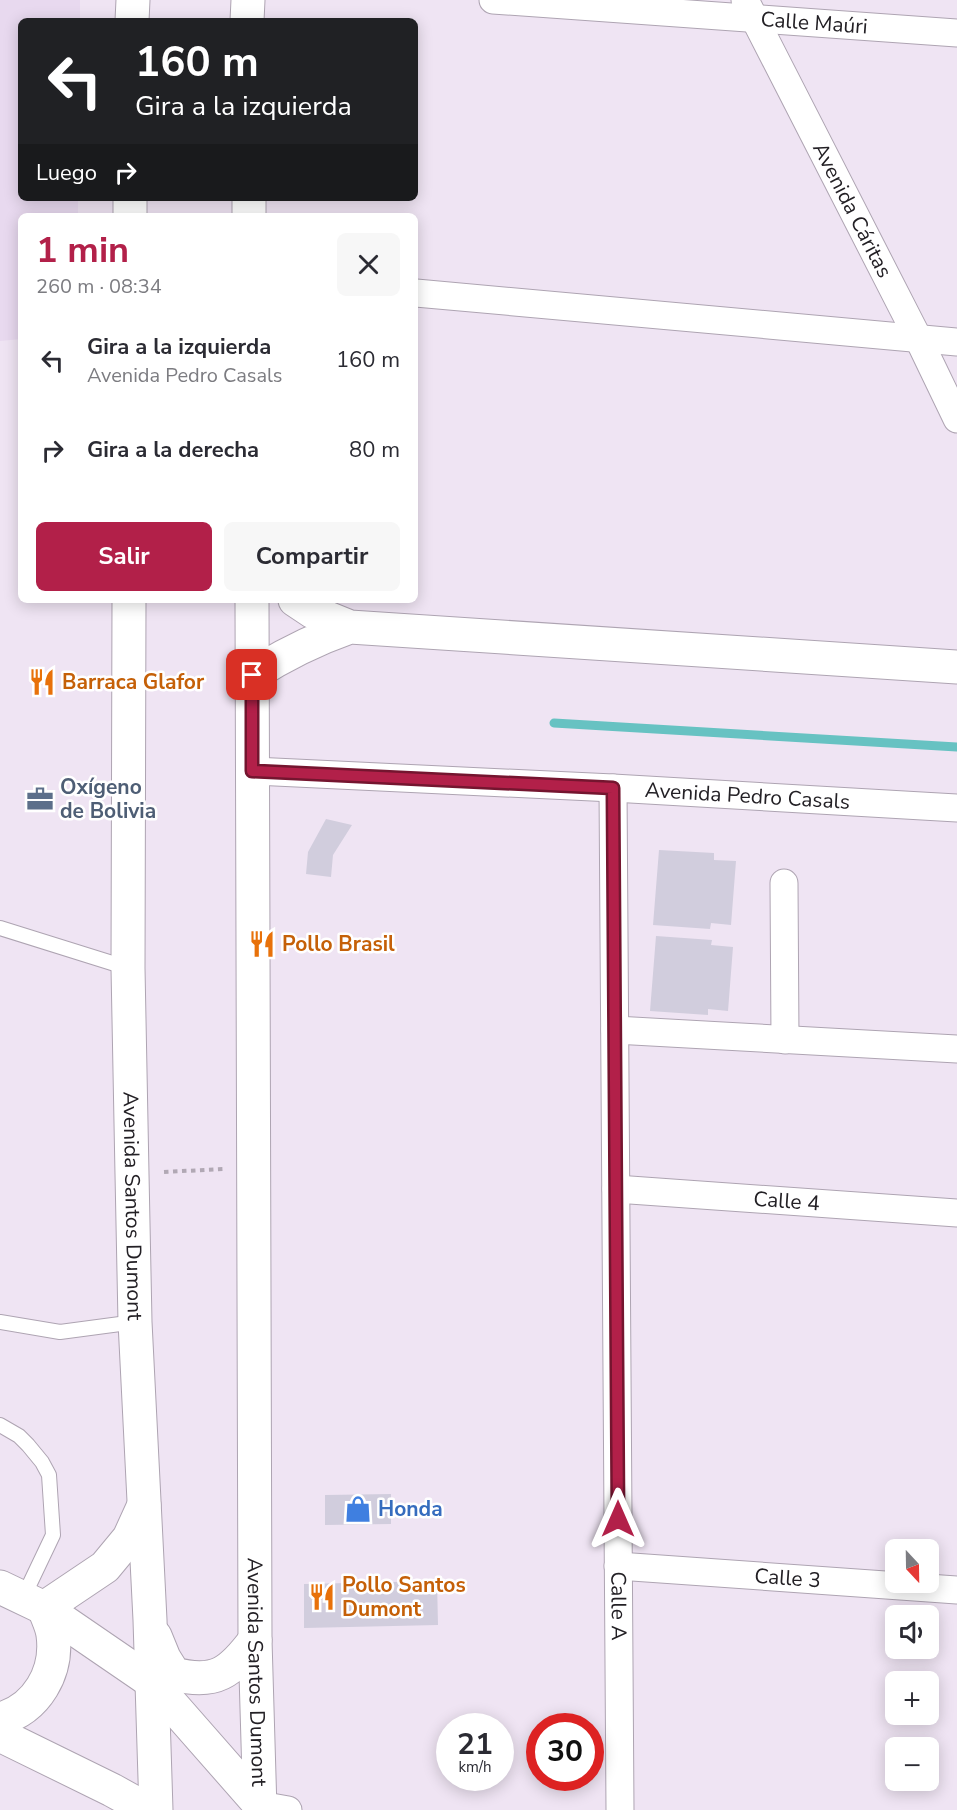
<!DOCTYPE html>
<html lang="es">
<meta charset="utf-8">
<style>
:root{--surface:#fff;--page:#f7f7f7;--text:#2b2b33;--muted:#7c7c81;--accent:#b22049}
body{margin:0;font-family:"Nunito Sans",sans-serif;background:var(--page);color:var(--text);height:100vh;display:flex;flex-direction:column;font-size:22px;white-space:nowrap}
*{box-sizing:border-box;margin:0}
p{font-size:20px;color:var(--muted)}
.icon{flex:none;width:33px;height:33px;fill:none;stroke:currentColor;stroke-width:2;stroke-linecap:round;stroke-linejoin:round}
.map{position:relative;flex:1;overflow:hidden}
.side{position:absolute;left:18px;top:213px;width:400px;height:390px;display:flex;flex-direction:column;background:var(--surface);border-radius:9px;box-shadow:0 3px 15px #0003}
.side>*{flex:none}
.guide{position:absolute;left:18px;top:18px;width:400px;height:183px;border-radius:9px;box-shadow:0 3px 15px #0003;background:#202124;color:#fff;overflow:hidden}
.needle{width:39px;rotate:158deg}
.buttons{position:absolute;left:885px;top:1539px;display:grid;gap:12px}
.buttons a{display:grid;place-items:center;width:54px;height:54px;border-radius:9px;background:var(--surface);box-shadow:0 3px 15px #0003;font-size:30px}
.speed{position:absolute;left:436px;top:1713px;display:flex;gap:12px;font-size:30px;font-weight:700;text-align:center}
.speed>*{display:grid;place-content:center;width:78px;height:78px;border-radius:50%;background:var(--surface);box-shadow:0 3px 15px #0003;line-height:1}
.speed small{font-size:15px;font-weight:400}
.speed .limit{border:9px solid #d22;background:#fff;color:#111}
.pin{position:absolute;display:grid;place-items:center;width:51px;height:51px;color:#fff;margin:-26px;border-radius:12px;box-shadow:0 3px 9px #0006}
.me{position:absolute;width:66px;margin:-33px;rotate:0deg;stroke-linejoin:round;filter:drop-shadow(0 0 4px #0008)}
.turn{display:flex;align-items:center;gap:21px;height:126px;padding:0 18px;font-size:27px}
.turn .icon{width:78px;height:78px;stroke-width:2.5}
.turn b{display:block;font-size:42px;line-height:51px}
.then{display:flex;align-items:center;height:57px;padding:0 18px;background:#0003;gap:12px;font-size:22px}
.round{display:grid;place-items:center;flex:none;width:63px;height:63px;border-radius:9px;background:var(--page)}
.head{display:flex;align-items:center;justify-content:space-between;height:102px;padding:0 18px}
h1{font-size:36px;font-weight:700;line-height:45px;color:var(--accent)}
.primary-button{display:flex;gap:12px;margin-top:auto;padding:12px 18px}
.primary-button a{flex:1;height:69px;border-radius:9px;background:var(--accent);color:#fff;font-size:24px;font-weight:700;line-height:69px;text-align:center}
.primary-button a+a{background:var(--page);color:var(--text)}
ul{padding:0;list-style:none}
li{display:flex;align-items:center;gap:18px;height:90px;padding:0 18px}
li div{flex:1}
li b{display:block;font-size:22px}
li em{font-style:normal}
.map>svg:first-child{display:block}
</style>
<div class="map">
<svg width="957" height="1810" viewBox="0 0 957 1810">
<rect width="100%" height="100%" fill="#efe4f3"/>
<!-- built -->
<path fill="#e8d9ef" d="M0,0H80V21H21V198H78V216H21V339L0,341Z"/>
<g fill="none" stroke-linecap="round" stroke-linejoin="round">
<!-- stream -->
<path stroke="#67c2c2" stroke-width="9" d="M554,723L957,747"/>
</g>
<!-- building -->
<path fill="#d1cddd" d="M326,819L352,825L333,855L331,877L306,874L308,852Z
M659,850L714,853V860L736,861L731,925L711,923L710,929L653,925Z
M656,936L712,940L711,945L733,947L728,1011L708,1009V1015L650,1011Z
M391,1494V1524L325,1525V1495Z
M437,1581L438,1625L304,1628V1584Z"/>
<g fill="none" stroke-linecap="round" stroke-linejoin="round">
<defs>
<path id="service" d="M0,928L128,968
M0,1322L60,1332L135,1322
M0,1425L19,1436L28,1445L42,1462L49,1475L53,1535L23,1598"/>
<g id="minor">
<path id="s1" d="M493,0L957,33"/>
<path id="s2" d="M745,0L919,340L957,419"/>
<path d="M416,293L957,342"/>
<path id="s3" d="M252,771L613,788L957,808"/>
<path id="s4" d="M613,788L620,1810"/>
<path d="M784,883L785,1040"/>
<path d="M615,1030L957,1049"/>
<path id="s5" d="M616,1189L957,1213"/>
<path id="s6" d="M618,1566L957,1590"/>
<path d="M260,1805L288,1810"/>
</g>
<path id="tertiary" d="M295,600L313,612L350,627L957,667
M252,675C285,654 313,640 350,627"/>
<g id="secondary">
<path d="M132,21L133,0"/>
<path d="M247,21L248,0"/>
<path d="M249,198V216"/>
<path d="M130,216V198"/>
<path id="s7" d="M129,600L128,968L132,1174L135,1322L150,1620L156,1810"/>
<path id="s8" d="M252,600L255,1640L260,1810"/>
<path d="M0,1587L44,1608L152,1682L260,1805"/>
<path d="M155,1636L164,1658L174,1674C216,1685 231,1672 255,1640"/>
<path d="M0,1719C37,1709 58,1672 53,1635C52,1626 47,1617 44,1608L105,1567L129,1538L144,1505"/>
<path d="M0,1735L112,1790L148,1810"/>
</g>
</defs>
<!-- service casing -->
<use href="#service" stroke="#aea4b2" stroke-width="16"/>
<!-- minor casing -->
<use href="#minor" stroke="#aea4b2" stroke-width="29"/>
<!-- tertiary casing -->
<use href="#tertiary" stroke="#aea4b2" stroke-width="35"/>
<!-- secondary casing -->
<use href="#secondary" stroke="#aea4b2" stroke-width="35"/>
<!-- path -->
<path stroke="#b1a8b4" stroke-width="4" stroke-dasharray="4.5 4.5" stroke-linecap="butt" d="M164,1172L223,1169"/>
<!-- service -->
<use href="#service" stroke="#fff" stroke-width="14"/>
<!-- minor -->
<use href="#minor" stroke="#fff" stroke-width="27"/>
<!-- tertiary -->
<use href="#tertiary" stroke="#fff" stroke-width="33"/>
<!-- secondary -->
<use href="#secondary" stroke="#fff" stroke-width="33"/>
</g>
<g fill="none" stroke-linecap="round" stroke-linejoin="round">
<defs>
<path id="route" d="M252,675V771L613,788L618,1519"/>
</defs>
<!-- route casing -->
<use href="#route" stroke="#74152f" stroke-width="15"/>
<!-- route -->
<use href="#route" stroke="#b22049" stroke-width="10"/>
</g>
<!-- icons -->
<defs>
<symbol id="restaurant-bare" viewBox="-9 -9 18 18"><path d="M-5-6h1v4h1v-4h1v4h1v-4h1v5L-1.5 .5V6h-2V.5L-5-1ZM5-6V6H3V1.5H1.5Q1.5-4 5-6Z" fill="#e8710a" stroke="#fff" stroke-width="2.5" paint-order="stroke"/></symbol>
<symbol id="office-bare" viewBox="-9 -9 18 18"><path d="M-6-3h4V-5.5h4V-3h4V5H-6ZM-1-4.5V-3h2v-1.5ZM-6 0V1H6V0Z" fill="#5c6f8a" stroke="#fff" stroke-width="2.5" paint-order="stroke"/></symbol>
<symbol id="shop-bare" viewBox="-9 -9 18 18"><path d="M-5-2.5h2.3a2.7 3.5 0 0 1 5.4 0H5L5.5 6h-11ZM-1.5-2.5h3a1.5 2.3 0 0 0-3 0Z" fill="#3f7fe0" stroke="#fff" stroke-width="2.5" paint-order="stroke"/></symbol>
</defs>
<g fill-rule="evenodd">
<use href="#restaurant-bare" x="23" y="663" width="38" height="38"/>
<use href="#office-bare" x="21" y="780" width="38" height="38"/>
<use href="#restaurant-bare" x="243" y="925" width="38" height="38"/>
<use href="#shop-bare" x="339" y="1490" width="38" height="38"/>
<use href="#restaurant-bare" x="303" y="1578" width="38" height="38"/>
</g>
<g text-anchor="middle" stroke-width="5" stroke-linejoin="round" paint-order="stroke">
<!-- street labels -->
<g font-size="21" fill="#232025" stroke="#fff">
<text dy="7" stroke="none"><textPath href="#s1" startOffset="322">Calle Maúri</textPath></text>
<text dy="7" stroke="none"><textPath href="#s2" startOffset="236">Avenida Cáritas</textPath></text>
<text dy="7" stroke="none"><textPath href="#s3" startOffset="496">Avenida Pedro Casals</textPath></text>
<text dy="7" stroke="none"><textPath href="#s5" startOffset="171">Calle 4</textPath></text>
<text dy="7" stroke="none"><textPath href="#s7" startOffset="606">Avenida Santos Dumont</textPath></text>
<text dy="7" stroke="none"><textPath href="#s6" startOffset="170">Calle 3</textPath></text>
<text dy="7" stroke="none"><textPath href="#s4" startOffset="818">Calle A</textPath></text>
<text dy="7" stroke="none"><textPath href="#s8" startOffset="1072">Avenida Santos Dumont</textPath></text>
</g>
<!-- food labels -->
<g font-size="21" font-weight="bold" fill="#c56008" stroke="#fff" text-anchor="start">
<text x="62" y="689">Barraca Glafor</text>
<text x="282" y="951">Pollo Brasil</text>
<text x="342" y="1592">Pollo Santos<tspan x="342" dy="24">Dumont</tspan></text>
</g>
<!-- service labels -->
<g font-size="21" font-weight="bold" fill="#4e5e75" stroke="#fff" text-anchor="start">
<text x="60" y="794">Oxígeno<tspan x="60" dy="24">de Bolivia</tspan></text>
</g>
<!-- shop labels -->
<g font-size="21" font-weight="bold" fill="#366cbe" stroke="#fff" text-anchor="start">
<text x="378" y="1516">Honda</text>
</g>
</g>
</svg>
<div class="buttons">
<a><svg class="needle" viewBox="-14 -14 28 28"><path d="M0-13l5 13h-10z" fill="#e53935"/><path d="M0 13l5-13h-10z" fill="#7c7c81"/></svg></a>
<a><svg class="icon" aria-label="sound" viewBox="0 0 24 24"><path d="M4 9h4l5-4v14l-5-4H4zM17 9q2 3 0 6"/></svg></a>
<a>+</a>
<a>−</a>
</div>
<div class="speed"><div>21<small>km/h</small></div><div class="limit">30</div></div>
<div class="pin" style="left:252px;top:675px;background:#d93025"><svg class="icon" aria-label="arrive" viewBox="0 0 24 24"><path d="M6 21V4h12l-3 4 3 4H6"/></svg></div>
<svg class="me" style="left:618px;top:1519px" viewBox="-20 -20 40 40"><path d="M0-17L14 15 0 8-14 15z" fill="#b22049" stroke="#fff" stroke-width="4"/></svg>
<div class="guide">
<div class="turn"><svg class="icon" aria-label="left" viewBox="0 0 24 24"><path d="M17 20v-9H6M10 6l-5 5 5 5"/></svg><div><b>160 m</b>Gira a la izquierda</div></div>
<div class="then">Luego<svg class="icon" aria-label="right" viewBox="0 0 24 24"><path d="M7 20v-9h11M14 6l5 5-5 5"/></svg></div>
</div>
<section class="side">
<div class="head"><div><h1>1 min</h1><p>260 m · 08:34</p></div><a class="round"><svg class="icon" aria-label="close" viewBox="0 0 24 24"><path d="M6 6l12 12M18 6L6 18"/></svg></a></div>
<ul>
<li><svg class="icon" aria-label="left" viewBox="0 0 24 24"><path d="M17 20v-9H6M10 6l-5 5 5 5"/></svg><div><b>Gira a la izquierda</b><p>Avenida Pedro Casals</p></div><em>160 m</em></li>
<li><svg class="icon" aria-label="right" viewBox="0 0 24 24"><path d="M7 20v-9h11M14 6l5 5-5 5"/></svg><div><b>Gira a la derecha</b></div><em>80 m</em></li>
</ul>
<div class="primary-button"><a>Salir</a><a>Compartir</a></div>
</section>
</div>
